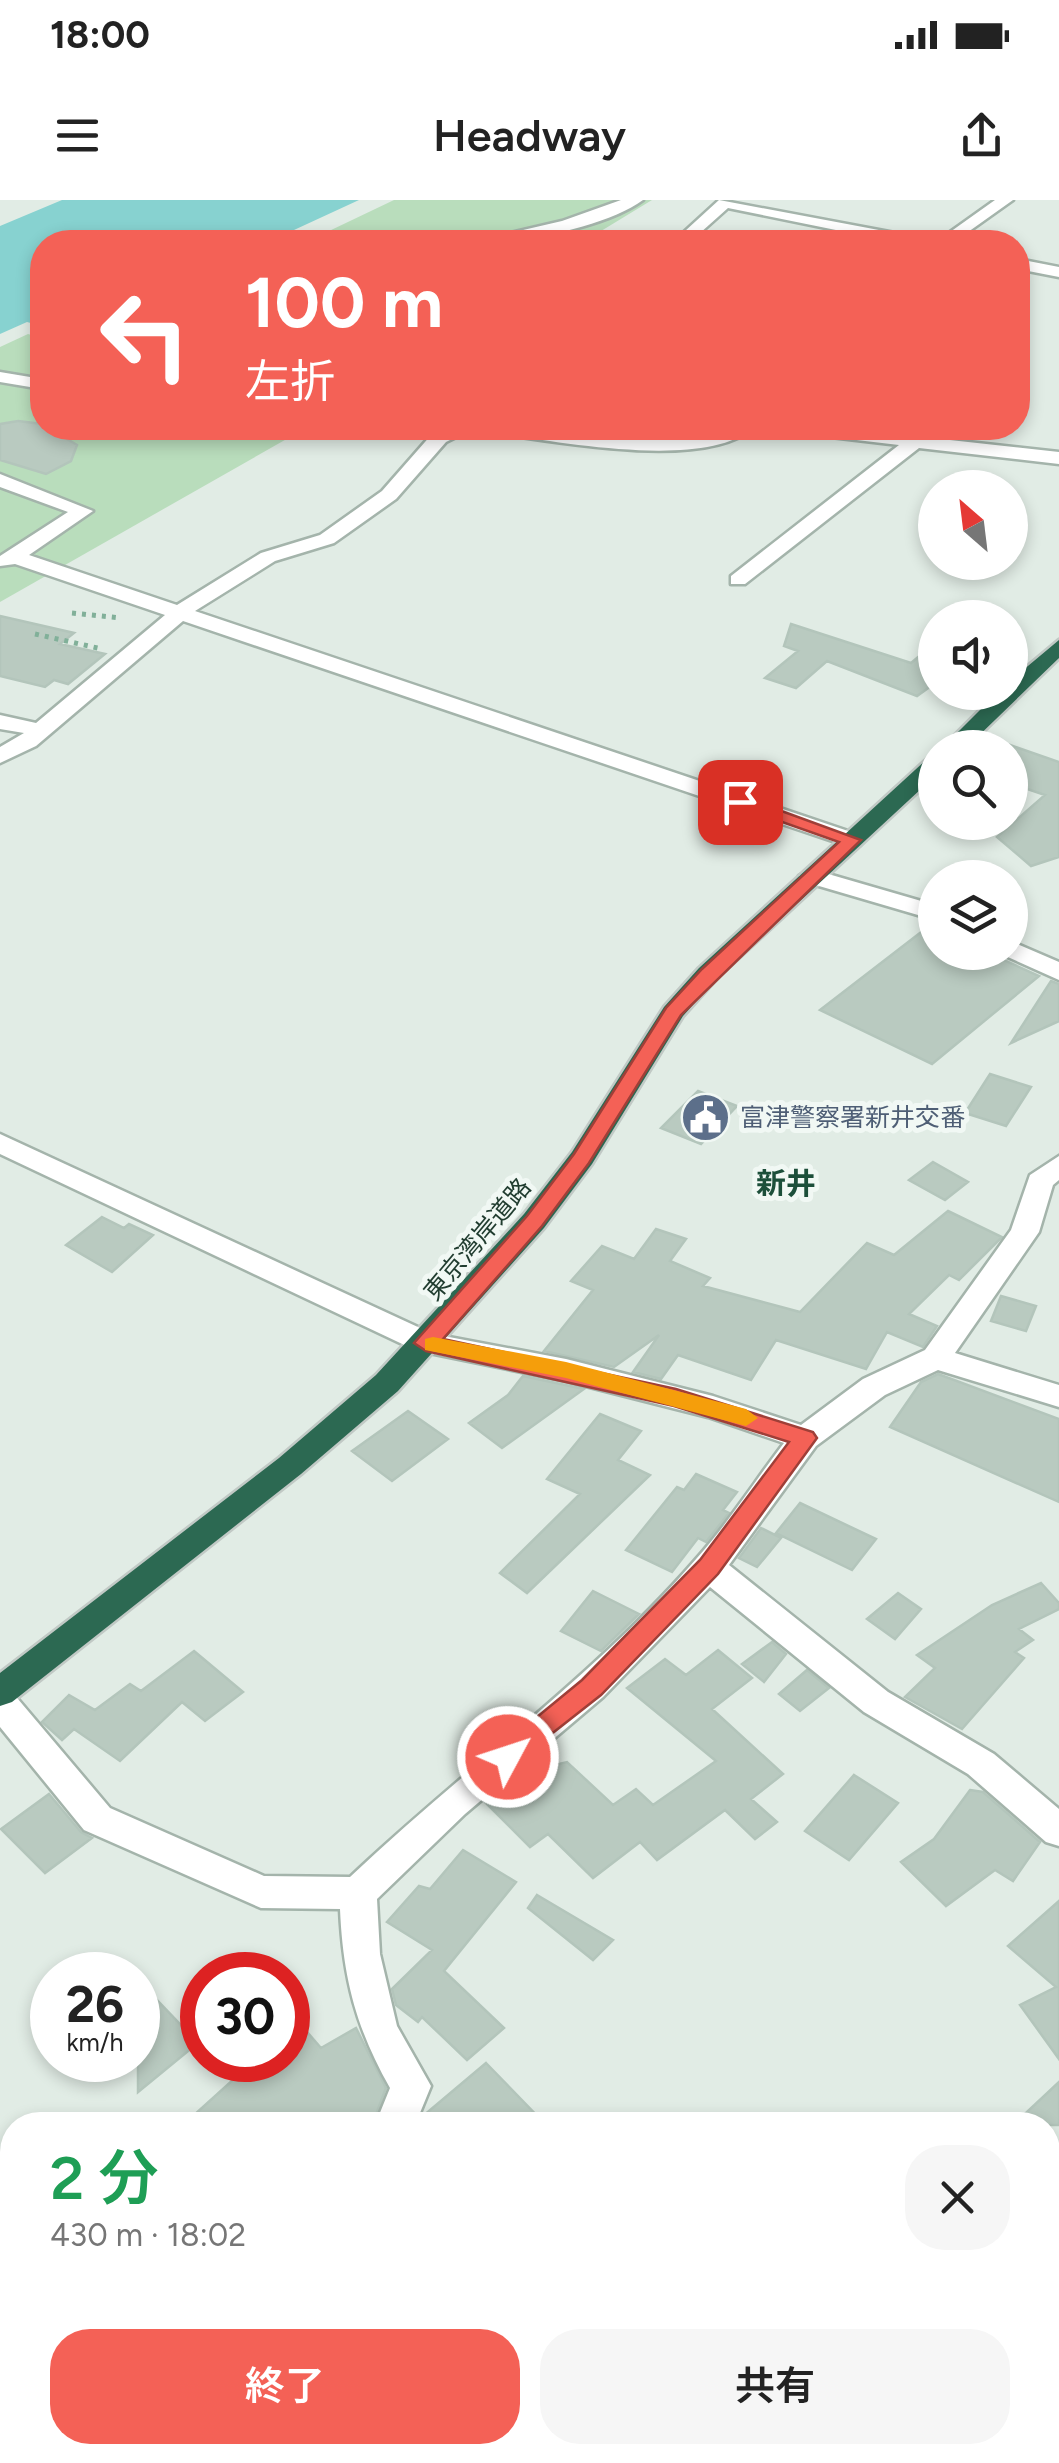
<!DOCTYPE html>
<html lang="ja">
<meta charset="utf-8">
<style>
:root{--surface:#fff;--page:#f6f6f6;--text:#222;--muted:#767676;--accent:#f46156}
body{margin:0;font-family:Figtree,"Noto Sans JP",sans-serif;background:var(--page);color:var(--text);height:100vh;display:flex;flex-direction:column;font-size:38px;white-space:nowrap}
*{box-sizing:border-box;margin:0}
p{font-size:32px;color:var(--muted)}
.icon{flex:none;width:55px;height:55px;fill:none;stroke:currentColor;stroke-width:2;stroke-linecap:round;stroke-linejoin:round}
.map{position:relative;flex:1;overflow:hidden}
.side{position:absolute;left:0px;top:1912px;width:1060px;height:352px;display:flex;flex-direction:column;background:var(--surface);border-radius:40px 40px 0 0;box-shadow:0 5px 15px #0003}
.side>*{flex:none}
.top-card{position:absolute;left:30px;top:30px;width:1000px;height:210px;border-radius:40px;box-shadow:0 5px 15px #0003;background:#f46156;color:#fff;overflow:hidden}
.needle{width:65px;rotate:332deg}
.fabs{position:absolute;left:918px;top:270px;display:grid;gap:20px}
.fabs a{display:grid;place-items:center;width:110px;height:110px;border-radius:50%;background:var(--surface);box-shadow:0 5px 15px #0003;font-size:50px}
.speed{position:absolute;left:30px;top:1752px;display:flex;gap:20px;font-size:50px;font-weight:700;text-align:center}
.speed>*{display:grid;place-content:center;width:130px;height:130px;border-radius:50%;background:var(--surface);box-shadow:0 5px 15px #0003;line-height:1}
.speed small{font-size:25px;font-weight:400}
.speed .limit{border:15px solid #d22;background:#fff;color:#111}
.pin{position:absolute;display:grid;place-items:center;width:85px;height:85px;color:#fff;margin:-42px;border-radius:20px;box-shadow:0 5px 15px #0006}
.me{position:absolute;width:110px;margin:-55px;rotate:50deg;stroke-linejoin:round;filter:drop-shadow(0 0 8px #0008)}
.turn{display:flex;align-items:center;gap:35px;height:210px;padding:0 50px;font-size:45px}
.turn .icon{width:130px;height:130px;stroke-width:2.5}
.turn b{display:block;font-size:70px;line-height:85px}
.round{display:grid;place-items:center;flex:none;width:105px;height:105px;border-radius:40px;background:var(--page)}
.overview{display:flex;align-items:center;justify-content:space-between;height:170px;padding:0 50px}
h1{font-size:60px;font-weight:600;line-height:75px;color:#1e9e55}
.cta{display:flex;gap:20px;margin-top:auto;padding:20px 50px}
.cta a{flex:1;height:115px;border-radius:40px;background:var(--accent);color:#fff;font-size:40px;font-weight:600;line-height:115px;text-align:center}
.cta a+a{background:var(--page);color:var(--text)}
.status{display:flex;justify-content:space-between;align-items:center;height:70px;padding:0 50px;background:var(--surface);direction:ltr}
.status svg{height:28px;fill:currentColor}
header{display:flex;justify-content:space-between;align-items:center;height:130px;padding:0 50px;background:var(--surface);font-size:45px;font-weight:600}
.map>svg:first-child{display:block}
</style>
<div class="status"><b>18:00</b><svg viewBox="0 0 49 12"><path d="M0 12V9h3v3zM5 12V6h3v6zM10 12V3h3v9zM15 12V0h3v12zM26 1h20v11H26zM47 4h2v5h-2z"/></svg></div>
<header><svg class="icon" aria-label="menu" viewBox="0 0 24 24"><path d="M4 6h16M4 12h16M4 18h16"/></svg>Headway<svg class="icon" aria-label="share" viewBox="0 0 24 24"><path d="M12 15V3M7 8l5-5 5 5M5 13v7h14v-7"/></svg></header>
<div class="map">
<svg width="1059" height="2263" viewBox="0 0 1059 2263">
<rect width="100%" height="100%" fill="#e1ece5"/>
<!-- green -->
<path fill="#b9ddbc" d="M394,0H652L583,42H306Z
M28,134L42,138V228H306L0,402V147Z"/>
<!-- water -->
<path fill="#87d2d0" d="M62,0H359L268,42H42V126L27,122L0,134V26Z"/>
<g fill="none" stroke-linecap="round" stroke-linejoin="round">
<!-- stream -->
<path stroke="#87d2d0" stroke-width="6" d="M841,228L954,240"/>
</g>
<!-- building -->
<path fill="#b9cac0" stroke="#b3c5bb" stroke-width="2.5" d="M18,221L42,224L77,245L71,261L46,274L0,260V224Z
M0,416L74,433L60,444L105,454L68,484L54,480L45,487L0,476Z
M791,424L911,463L935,443V483L917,496L827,461L796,488L765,478L798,451L784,446Z
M1010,545L1059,562V657L1031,666L997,637L1045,595L1010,583Z
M933,723L935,752H986L1039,776L932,864L820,810Z
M1051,781L1059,784V821L1011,843Z
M990,874L1031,887L1006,926L965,913Z
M698,891L737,906L701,944L661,928Z
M933,962L968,982L945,1000L909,980Z
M948,1011L1002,1037L959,1080L949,1075L909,1114L937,1126L923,1147L887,1132L866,1169L776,1140L751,1180L678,1155L661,1179L633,1172L659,1135L614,1167L544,1151L593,1090L571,1081L602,1046L634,1059L656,1029L686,1039L670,1061L710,1078L703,1086L800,1112L867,1043L894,1055Z
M102,1017L124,1028L129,1024L153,1035L112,1072L66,1045Z
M1001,1096L1036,1106L1026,1131L991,1121Z
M938,1174L1059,1219V1302L890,1227L921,1182Z
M523,1176L584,1189L502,1248L469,1223L508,1195Z
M408,1211L448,1239L392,1281L352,1251Z
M600,1214L641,1231L618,1260L650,1275L527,1393L500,1373L580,1294L547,1279Z
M696,1274L737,1292L723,1310L729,1313L706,1342L698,1338L672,1372L626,1350L677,1287L684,1290Z
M800,1303L876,1339L852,1370L776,1333Z
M761,1328L781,1338L757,1367L739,1358Z
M1041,1383L1059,1403V1409L1019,1429L1033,1440L1015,1452L1024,1458L962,1529L905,1497L935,1468L917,1455L992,1405Z
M593,1391L639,1414L601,1451L561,1431Z
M898,1393L921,1409L895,1439L867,1419Z
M772,1442L786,1454L764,1482L742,1464Z
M718,1450L752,1478L712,1509L783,1574L751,1599L777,1622L755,1639L725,1610L657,1660L640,1642L593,1678L548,1634L530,1647L485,1602L521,1573L567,1562L613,1605L636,1589L653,1605L716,1561L627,1488L665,1459L686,1475Z
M194,1451L243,1492L205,1521L182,1502L120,1561L74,1529L62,1540L42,1522L69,1495L95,1510L130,1484L141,1491Z
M807,1470L829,1488L800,1511L779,1494Z
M854,1575L898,1603L849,1660L805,1631Z
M970,1590L983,1592L1040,1642L1013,1681L995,1670L946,1706L901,1662L934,1639Z
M49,1594L81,1632L92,1638L45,1673L1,1629Z
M463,1650L516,1682L444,1771L504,1828L467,1860L422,1817L418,1822L396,1805L392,1789L432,1750L387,1722L419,1686L430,1689Z
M537,1695L613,1740L593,1760L528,1708Z
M1059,1701V1859L1020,1805L1056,1787L1008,1746Z
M138,1780L198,1843L138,1892Z
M288,1810L321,1848L356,1828L386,1888L372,1925H183L255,1860H288Z
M486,1863L546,1925H419L423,1916Z
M1059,1882V1925H1013Z"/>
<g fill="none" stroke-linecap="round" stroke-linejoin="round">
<defs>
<path id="minor" d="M621,0H643C607,27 516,45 471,42L562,21Z
M719,0L916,37L924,42H895L728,8L690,42H673Z
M995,0H1013L954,42H936Z
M1018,59L1059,67V77L1018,69Z
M0,172L42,179V189L0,182Z
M450,228H474L446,242L396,299L334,343L275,361L195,411L860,635V645H844L183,421L36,546L0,563V547L24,533L0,529V515L36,523L165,415L15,364L0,366V356L68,312L0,287V274L93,311L29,355L177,405L261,353L320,335L382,291L432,234Z
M484,228H534L652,239L753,228C704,271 555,241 493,233Z
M788,228H841L1059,252V264L919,248L745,384H731V376L899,245L797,233Z
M811,669L935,705V720L802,681L799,676Z
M1010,741L1059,762V780L1001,754L1010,752Z
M0,934L433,1134L566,1159L713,1196L801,1225L863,1179L925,1150L1011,1030L1030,975L1059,956V980L1053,985L1039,1032L955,1153L1059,1185V1207L938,1170L885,1195L816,1246L729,1365L888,1492L994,1554L1059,1609V1646L1046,1642L968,1574L864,1512L710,1387L603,1497L465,1614L377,1699L380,1754L397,1826L431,1886L415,1925H375L390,1888C356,1828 343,1778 340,1709L261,1708L84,1630L0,1527V1488L12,1492L110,1608L264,1676L350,1677C464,1569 594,1477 697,1358C729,1322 755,1281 784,1243L708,1217L566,1181L415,1150L0,954Z
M182,2252H230L226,2263H178Z"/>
<path id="highway" d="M1059,440V458L966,548H942L998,492H1010V481Z
M935,557V576L717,778L683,816L592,964L544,1028L398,1191L301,1274L12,1502L0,1506V1473L279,1258L376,1175L524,1014L572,952L664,807L699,768L927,559Z"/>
</defs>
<!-- minor casing -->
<use href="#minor" stroke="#a4b4ab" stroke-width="5"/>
<!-- highway casing -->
<use href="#highway" stroke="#c1c9c5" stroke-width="5"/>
<!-- path -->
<path stroke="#81b099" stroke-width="5" stroke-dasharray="4 6" stroke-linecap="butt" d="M72,413L121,418
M35,434L102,449"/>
<!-- minor -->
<use href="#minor" fill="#fff" fill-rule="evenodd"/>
<!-- highway -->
<use href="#highway" fill="#2c6952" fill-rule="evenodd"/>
</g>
<!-- route -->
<path fill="#f46156" stroke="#9f3f38" stroke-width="2.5" d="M734,598H746L861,640L681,815L589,963L542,1026L443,1139L676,1189L813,1232L817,1238L718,1374L601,1495L508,1568L498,1565L494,1557L498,1549L582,1480L700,1360L789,1242L674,1206L426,1151L414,1143L527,1016L574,954L666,808L702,769L839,642L734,605Z"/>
<!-- slow -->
<path fill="#f59e0b" d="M433,1137L566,1162L746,1209L758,1218L746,1226L566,1178L425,1150V1139Z"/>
<!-- icons -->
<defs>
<symbol id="civic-disc" viewBox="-11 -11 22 22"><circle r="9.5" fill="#5c6f8a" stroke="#f1f8f4"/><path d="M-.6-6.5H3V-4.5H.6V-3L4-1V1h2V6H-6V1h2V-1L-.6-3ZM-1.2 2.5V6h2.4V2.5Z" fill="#fff"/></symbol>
</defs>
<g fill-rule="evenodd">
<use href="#civic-disc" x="678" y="890" width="55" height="55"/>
</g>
<g text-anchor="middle" stroke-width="10" stroke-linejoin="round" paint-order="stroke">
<!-- service labels -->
<g font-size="25" fill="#4e5e75" stroke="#f1f8f4" text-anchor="start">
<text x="740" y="926">富津警察署新井交番</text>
</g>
<!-- street labels -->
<g font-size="25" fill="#213d30" stroke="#f1f8f4">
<text transform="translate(477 1039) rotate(-50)" y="9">東京湾岸道路</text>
</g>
<!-- quarter labels -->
<g font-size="30" font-weight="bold" fill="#1c4f3a" stroke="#f1f8f4">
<text x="786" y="994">新井</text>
</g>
</g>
</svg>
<div class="fabs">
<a><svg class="needle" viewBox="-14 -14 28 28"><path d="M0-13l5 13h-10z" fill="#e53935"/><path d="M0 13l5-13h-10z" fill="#767676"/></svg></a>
<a><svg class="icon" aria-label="sound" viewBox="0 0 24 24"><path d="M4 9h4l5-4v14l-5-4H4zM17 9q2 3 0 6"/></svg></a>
<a><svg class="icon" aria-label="search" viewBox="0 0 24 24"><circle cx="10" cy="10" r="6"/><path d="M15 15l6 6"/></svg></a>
<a><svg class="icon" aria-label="layers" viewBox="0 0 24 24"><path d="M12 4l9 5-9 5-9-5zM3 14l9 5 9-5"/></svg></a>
</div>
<div class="speed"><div>26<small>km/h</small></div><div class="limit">30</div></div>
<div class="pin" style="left:740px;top:602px;background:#d93025"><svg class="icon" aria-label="arrive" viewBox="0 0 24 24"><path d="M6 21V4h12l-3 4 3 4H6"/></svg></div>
<svg class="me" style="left:508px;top:1557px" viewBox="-20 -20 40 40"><circle r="17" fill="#f46156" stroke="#fff" stroke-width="3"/><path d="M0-11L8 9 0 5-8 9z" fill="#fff"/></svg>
<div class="top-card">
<div class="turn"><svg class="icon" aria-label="left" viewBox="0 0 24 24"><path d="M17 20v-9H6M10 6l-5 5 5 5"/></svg><div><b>100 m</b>左折</div></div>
</div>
<section class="side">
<div class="overview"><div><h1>2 分</h1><p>430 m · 18:02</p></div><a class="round"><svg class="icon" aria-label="close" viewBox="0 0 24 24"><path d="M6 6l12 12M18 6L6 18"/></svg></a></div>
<div class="cta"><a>終了</a><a>共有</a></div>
</section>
</div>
